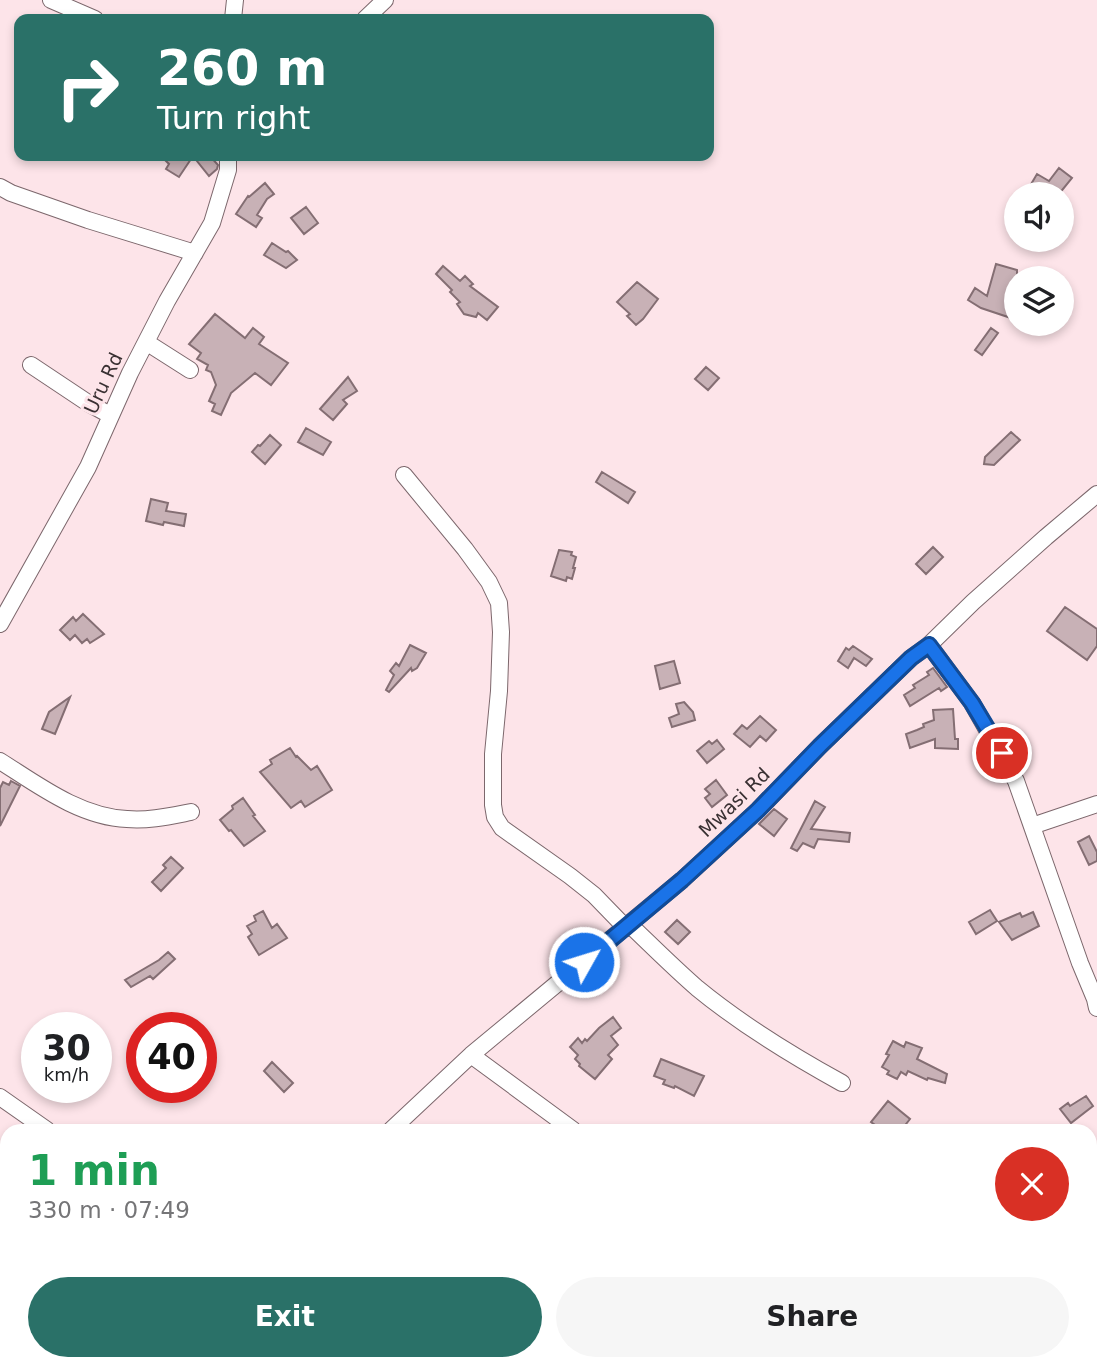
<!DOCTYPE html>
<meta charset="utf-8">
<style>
:root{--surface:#fff;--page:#f6f6f6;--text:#202124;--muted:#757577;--accent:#2a7168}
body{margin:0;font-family:"DejaVu Sans",sans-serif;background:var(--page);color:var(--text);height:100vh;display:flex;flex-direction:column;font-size:26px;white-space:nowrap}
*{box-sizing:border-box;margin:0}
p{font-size:23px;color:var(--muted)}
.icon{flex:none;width:38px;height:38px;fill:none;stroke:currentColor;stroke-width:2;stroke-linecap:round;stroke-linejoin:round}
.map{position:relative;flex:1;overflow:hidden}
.details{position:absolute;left:0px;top:1124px;width:1097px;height:247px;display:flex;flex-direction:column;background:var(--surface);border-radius:21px 21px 0 0;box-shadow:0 4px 10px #0003}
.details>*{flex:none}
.guide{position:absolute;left:14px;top:14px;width:700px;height:147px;border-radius:14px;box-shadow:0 4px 10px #0003;background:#2a7168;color:#fff;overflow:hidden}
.controls{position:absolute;left:1004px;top:182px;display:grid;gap:14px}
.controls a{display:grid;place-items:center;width:70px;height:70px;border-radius:50%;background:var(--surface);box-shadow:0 4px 10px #0003;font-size:35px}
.speed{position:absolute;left:21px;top:1012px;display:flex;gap:14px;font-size:35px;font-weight:700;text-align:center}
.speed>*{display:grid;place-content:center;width:91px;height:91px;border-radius:50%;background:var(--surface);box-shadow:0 4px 10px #0003;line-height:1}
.speed small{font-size:18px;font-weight:400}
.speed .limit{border:10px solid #d22;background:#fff;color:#111}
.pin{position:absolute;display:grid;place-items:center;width:60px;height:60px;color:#fff;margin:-30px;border:4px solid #fff;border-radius:50%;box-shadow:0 2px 7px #0007}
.me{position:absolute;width:77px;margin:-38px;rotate:51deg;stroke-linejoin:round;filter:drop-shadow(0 0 5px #0008)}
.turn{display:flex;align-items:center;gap:24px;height:147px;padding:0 28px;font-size:32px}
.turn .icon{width:91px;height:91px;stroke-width:2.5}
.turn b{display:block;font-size:49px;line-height:60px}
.round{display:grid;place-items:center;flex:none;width:74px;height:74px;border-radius:37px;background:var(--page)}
.head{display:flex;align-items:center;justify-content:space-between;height:119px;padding:0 28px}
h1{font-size:42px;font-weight:800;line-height:52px;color:#1e9e55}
.action{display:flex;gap:14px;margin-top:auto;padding:14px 28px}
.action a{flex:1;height:80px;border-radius:42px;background:var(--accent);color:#fff;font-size:28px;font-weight:800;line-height:80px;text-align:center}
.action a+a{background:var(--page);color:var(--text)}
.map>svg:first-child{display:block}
</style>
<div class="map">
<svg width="1097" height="1369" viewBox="0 0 1097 1369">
<rect width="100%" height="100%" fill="#fde4e9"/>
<!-- building -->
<path fill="#c8b1b6" stroke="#846e73" stroke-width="2" d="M161,156H193L179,177L166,169L169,164Z
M193,156H210L218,165L217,169L209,176Z
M1059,168L1072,178L1059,194H1042L1030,186L1037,174L1049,181Z
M265,183L274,194L267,199L257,215L262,218L256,227L236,214L248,196L249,197Z
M306,207L318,223L304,234L291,218Z
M272,243L286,252L288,251L297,260L286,268L264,255Z
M996,264L1017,270V320L981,308L968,300L975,288L987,296Z
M443,266L460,281L465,276L473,284L470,286L498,307L487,320L478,313L476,317L464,314L457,304L460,302L450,292L452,290L436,274Z
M637,282L658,299L643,319L636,325L627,316L630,314L617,302Z
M215,314L245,338L253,328L264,337L259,344L288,363L271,385L255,373L231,393L221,415L212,411L215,404L209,401L216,385L211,372L206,370L208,365L197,359L201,353L189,344Z
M991,328L998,333L982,355L975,350Z
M706,367L719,378L708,390L695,379Z
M348,377L357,391L343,400L347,404L333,420L320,409Z
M306,428L331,442L323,455L298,442Z
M1011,432L1020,440L994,465L984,464L985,457Z
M270,435L281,445L265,464L252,452L258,445L260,446Z
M602,472L635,492L628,503L596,482Z
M151,499L168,503L166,511L186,514L184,526L164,522L163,525L146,521Z
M933,547L943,557L926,574L916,564Z
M559,550L572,552L571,555L576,557L573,568H575L572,579L567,577L566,581L551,576Z
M1065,607L1097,629V646L1087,660L1047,631Z
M83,614L104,634L90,643L87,639L82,643L75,635L70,640L60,630L73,617L76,621Z
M410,645L426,653L417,668L412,671L411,668L389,692L386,690L394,675L390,671L396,663L399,666Z
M853,646L872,659L866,666L854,658L848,668L838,661L846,648L849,650Z
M674,661L680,683L660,689L655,666Z
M933,668L947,687L941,691L939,688L910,706L904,695L915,688L913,685L929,675L927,672Z
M70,697L55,734L42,729L49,712Z
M684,702L693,712L695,720L672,727L669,718L679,714L676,704Z
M953,709L955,739H958V749L935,748V739L910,748L906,734L917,730L924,727L923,724L934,720L933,710Z
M760,716L776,730L766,741L760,736L750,747L734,734L742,725L747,729Z
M717,740L724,749L707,763L697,751L709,741L712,744Z
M290,748L296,757L297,756L311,770L317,766L332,790L305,807L301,801L291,808L260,772L272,764L270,760Z
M716,780L727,795L712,807L705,798L710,794L705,789Z
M11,781L20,786L0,826V788L3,782L9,785Z
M243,798L255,815L253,816L265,831L244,846L231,830L229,831L220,820L233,809L232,806Z
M815,801L825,807L811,829L850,833L849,842L818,839L814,848L803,843L797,851L791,848Z
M774,809L787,819L774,836L759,824Z
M1089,836L1097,852V861L1089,865L1078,842Z
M171,857L183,868L161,891L152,882L166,868L163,865Z
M990,910L997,921L976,934L969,922Z
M263,911L272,928L277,924L287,938L259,955L248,937L252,934L247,926L256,921L254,916Z
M1033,912L1039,926L1012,940L999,922L1020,913L1022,917Z
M677,920L690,932L678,944L665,932Z
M168,952L175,959L153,979L150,976L131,987L125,980L159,960Z
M613,1017L621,1028L611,1036L618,1045L608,1055L612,1059L595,1079L579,1066L580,1064L575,1059L578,1055L570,1047L578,1038L582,1043L585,1039L587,1041L599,1028Z
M893,1041L904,1047L906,1042L922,1048L917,1059L947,1074L945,1083L928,1078L927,1080L908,1071L906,1075L901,1072L897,1079L887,1074L889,1071L882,1067L889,1055L886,1054Z
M661,1059L704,1076L694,1096L675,1086L674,1088L663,1084L665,1080L654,1076Z
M272,1062L293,1083L284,1092L264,1071Z
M1086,1096L1093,1106L1071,1123L1060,1109L1068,1103L1070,1106Z
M888,1101L910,1119L902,1129L898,1126L894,1130H882L871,1122Z"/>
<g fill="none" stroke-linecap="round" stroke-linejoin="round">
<defs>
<path id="minor" d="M51,0L95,19
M233,19L235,0
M365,19L385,0
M0,187L11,193L88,220L195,253
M146,342L190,370
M31,365L88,403L110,415
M404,475L465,549L489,582L499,603L501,632L499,691L493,754V805L495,817L502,828L570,876L594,895L626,928
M0,624L88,467L130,373L167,301L212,223L228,170V156
M929,645L972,703L1016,781L1080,963L1095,999L1097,1008
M0,761C38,785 80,817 127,819C148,821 170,816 191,812
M1032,826L1097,804
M630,925C652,946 674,968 697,988C742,1025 791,1055 842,1083
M471,1055L573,1130
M0,1097L47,1130
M391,1130L471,1055L682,880L758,810L820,746L911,658L929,645L973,602L1046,537L1097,494
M1090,1309L1097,1313
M273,1369L276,1363"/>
</defs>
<!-- minor casing -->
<use href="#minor" stroke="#7c676c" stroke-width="18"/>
<!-- minor -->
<use href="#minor" stroke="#fff" stroke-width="16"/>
</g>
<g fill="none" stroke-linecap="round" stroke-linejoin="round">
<defs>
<path id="route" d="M584,962L682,880L758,810L820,746L911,658L929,645L972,703L1002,753"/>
</defs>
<!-- route casing -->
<use href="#route" stroke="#114b97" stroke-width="18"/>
<!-- route -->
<use href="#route" stroke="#1a73e8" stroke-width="12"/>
</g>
<g text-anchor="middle" stroke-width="6" stroke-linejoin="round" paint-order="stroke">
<!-- street labels -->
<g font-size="19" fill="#393032" stroke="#fde4e9">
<text transform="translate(103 383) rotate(-65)" y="7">Uru Rd</text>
<text transform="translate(734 802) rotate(-44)" y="7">Mwasi Rd</text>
</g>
</g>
</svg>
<div class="controls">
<a><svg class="icon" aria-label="sound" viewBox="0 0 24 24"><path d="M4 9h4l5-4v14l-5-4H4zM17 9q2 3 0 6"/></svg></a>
<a><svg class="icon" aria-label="layers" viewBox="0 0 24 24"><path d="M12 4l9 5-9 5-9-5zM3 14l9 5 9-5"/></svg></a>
</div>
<div class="speed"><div>30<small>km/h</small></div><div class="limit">40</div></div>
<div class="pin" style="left:1002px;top:753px;background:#d93025"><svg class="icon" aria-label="arrive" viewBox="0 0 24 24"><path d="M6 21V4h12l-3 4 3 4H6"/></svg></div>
<svg class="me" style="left:584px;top:962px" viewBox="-20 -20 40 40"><circle r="17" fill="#1a73e8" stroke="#fff" stroke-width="3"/><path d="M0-11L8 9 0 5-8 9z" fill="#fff"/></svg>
<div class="guide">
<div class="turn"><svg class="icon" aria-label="right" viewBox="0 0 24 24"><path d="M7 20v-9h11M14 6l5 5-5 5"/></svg><div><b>260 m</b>Turn right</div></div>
</div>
<section class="details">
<div class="head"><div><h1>1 min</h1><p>330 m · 07:49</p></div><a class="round" style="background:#d93025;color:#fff"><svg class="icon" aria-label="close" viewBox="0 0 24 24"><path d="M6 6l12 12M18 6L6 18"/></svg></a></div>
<div class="action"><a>Exit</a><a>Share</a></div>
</section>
</div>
